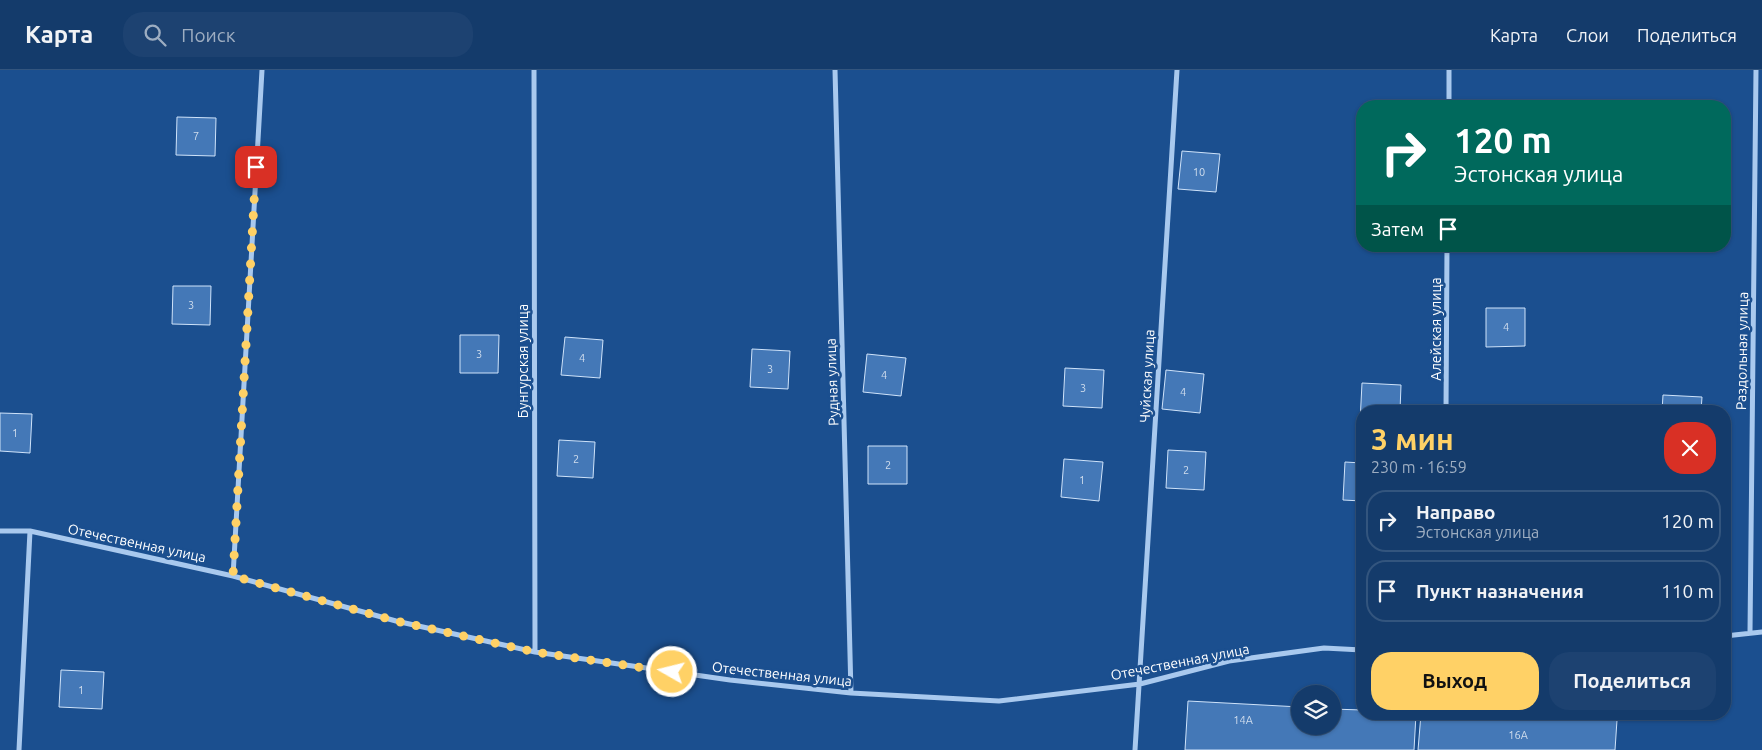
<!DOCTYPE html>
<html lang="ru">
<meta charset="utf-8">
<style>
:root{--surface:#143b6b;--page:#1d4271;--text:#f1f3f6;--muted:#9dadc1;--line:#33557e;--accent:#ffd166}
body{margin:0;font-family:Ubuntu,sans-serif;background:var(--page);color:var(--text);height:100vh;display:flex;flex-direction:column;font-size:19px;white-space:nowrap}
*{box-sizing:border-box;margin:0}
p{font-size:16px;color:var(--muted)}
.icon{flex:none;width:28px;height:28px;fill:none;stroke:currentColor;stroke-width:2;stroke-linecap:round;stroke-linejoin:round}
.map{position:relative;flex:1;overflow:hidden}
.sheet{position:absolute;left:1356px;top:335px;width:375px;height:315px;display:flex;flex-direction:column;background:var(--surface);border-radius:20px;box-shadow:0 1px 4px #0004,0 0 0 1px var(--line)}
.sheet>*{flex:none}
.guide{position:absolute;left:1356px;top:30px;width:375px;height:152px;border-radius:20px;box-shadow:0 1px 4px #0004,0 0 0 1px var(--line);background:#00695c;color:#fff;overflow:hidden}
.controls{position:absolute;left:1291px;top:615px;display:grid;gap:10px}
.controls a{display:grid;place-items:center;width:50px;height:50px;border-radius:50%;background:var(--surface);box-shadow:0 1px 4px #0004,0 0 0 1px var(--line);font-size:25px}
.pin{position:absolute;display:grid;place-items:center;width:42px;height:42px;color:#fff;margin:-21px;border-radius:10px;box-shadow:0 2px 8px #0006}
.me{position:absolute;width:55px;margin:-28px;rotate:278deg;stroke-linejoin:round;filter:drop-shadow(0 0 4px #0008)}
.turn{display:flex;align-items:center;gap:18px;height:105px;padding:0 15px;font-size:22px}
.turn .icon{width:65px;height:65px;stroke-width:2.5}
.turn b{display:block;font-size:35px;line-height:42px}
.then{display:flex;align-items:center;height:48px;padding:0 15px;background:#0003;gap:10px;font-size:19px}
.round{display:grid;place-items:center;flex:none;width:52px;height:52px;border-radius:20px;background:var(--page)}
.overview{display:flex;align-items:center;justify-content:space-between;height:85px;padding:0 15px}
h1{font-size:30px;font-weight:700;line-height:38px;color:var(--accent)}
.primary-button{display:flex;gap:10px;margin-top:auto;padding:10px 15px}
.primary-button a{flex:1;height:58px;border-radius:20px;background:var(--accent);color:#111;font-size:20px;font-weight:700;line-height:58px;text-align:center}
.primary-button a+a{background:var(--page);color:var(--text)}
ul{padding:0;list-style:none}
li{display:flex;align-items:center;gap:15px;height:62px;margin:0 10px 8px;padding:0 5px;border:2px solid var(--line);border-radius:20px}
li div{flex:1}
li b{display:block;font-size:19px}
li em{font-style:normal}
header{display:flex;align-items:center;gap:30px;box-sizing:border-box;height:70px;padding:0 25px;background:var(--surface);border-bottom:1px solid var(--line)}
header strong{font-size:24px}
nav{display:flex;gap:28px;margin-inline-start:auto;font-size:18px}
.search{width:350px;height:45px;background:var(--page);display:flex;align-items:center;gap:12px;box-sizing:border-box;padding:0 18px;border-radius:20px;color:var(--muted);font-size:19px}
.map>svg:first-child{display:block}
</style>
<header>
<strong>Карта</strong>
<div class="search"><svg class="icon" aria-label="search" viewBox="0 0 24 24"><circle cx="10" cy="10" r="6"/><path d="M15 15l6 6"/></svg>Поиск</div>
<nav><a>Карта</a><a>Слои</a><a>Поделиться</a></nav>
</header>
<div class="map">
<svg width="1762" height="680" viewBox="0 0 1762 680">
<rect width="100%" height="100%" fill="#1b4f8f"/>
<!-- building -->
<path fill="#4478b7" stroke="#cfe3fa" d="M177,47L216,48L215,86L176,85Z
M1182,81L1220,84L1216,122L1178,119Z
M173,216H211L210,255L172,254Z
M1486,238H1525V276L1486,277Z
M460,265H499L498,303H460Z
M565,267L603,270L600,308L561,305Z
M752,279L790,281L788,319L750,317Z
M867,284L906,288L901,326L863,322Z
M1065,298L1104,300L1102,338L1063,336Z
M1166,300L1204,304L1200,343L1162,339Z
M1362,313L1401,315L1400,341H1362V352H1360Z
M1663,325L1702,327L1701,341H1662Z
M0,343L32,344L30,383L0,381Z
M559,370L595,372L593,408L557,406Z
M868,376H907V414H868Z
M1168,380L1206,382L1204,420L1166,418Z
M1064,389L1103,392L1099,431L1061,427Z
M1345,392L1362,393V431L1343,430Z
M61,600L104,602L102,639L59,637Z
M1188,631L1300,637V656H1332V639L1362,640V644H1416L1414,680H1185Z
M1421,644H1466L1617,650L1615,680H1418Z"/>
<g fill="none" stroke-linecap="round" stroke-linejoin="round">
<!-- minor -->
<path stroke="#a9c9ee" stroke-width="5" d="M534,0L535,582
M835,0L851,623
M1449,36V0
M1446,341L1447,176
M0,461H30L233,506L396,551L535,582L730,610L851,623L999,631L1140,614L1229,591L1324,578L1362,580
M233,506L262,0
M1750,562L1756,0
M1725,566L1762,562
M19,680L30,461
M1135,680L1177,0"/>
</g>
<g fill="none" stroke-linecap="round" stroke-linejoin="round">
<!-- route -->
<path stroke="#ffd166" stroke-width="9" stroke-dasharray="0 16.2" d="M256,97L233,506L396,551L535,582L672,602"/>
</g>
<g text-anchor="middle" stroke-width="5" stroke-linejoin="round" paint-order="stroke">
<!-- number labels -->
<g font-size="11" fill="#d0dded">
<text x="196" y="70">7</text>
<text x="1199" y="106">10</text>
<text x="191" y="239">3</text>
<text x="1506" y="261">4</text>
<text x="479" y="288">3</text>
<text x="582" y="292">4</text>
<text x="770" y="303">3</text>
<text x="884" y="309">4</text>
<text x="1083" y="322">3</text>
<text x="1183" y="326">4</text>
<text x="15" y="367">1</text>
<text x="576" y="393">2</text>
<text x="888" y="399">2</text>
<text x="1186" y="404">2</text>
<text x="1082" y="414">1</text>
<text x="81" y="624">1</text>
<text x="1243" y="654">14А</text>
<text x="1518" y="669">16А</text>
</g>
<!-- street labels -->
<g font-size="14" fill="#fff" stroke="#1b4f8f">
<text transform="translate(1436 259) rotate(-90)" y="5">Алейская улица</text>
<text transform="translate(1742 281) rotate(-89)" y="5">Раздольная улица</text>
<text transform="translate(523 291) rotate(-90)" y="5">Бунгурская улица</text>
<text transform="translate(1147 306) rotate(-87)" y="5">Чуйская улица</text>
<text transform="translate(832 312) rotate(-92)" y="5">Рудная улица</text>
<text transform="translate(137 473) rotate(12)" y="5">Отечественная улица</text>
<text transform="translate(1180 592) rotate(-11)" y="5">Отечественная улица</text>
<text transform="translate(782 604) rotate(6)" y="5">Отечественная улица</text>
</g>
</g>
</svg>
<div class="controls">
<a><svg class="icon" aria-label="layers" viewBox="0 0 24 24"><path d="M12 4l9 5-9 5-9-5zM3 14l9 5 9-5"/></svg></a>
</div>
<div class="pin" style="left:256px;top:97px;background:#d93025"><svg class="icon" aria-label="arrive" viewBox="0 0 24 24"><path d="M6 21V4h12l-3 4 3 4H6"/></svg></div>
<svg class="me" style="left:672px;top:602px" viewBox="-20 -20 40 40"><circle r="17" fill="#ffd166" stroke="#fff" stroke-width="3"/><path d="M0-11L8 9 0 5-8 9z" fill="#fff"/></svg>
<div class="guide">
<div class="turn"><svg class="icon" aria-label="right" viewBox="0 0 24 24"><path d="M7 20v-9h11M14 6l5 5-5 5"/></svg><div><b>120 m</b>Эстонская улица</div></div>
<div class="then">Затем<svg class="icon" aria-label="arrive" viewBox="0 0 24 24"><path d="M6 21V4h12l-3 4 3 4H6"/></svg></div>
</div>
<section class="sheet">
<div class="overview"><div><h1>3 мин</h1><p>230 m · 16:59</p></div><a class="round" style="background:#d93025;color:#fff"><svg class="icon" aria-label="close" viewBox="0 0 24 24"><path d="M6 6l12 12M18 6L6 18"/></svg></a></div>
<ul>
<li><svg class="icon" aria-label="right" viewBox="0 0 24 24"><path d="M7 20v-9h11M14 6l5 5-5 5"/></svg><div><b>Направо</b><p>Эстонская улица</p></div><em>120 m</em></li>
<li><svg class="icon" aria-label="arrive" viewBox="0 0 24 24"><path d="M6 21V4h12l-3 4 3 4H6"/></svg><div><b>Пункт назначения</b></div><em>110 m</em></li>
</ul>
<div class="primary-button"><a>Выход</a><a>Поделиться</a></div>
</section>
</div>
